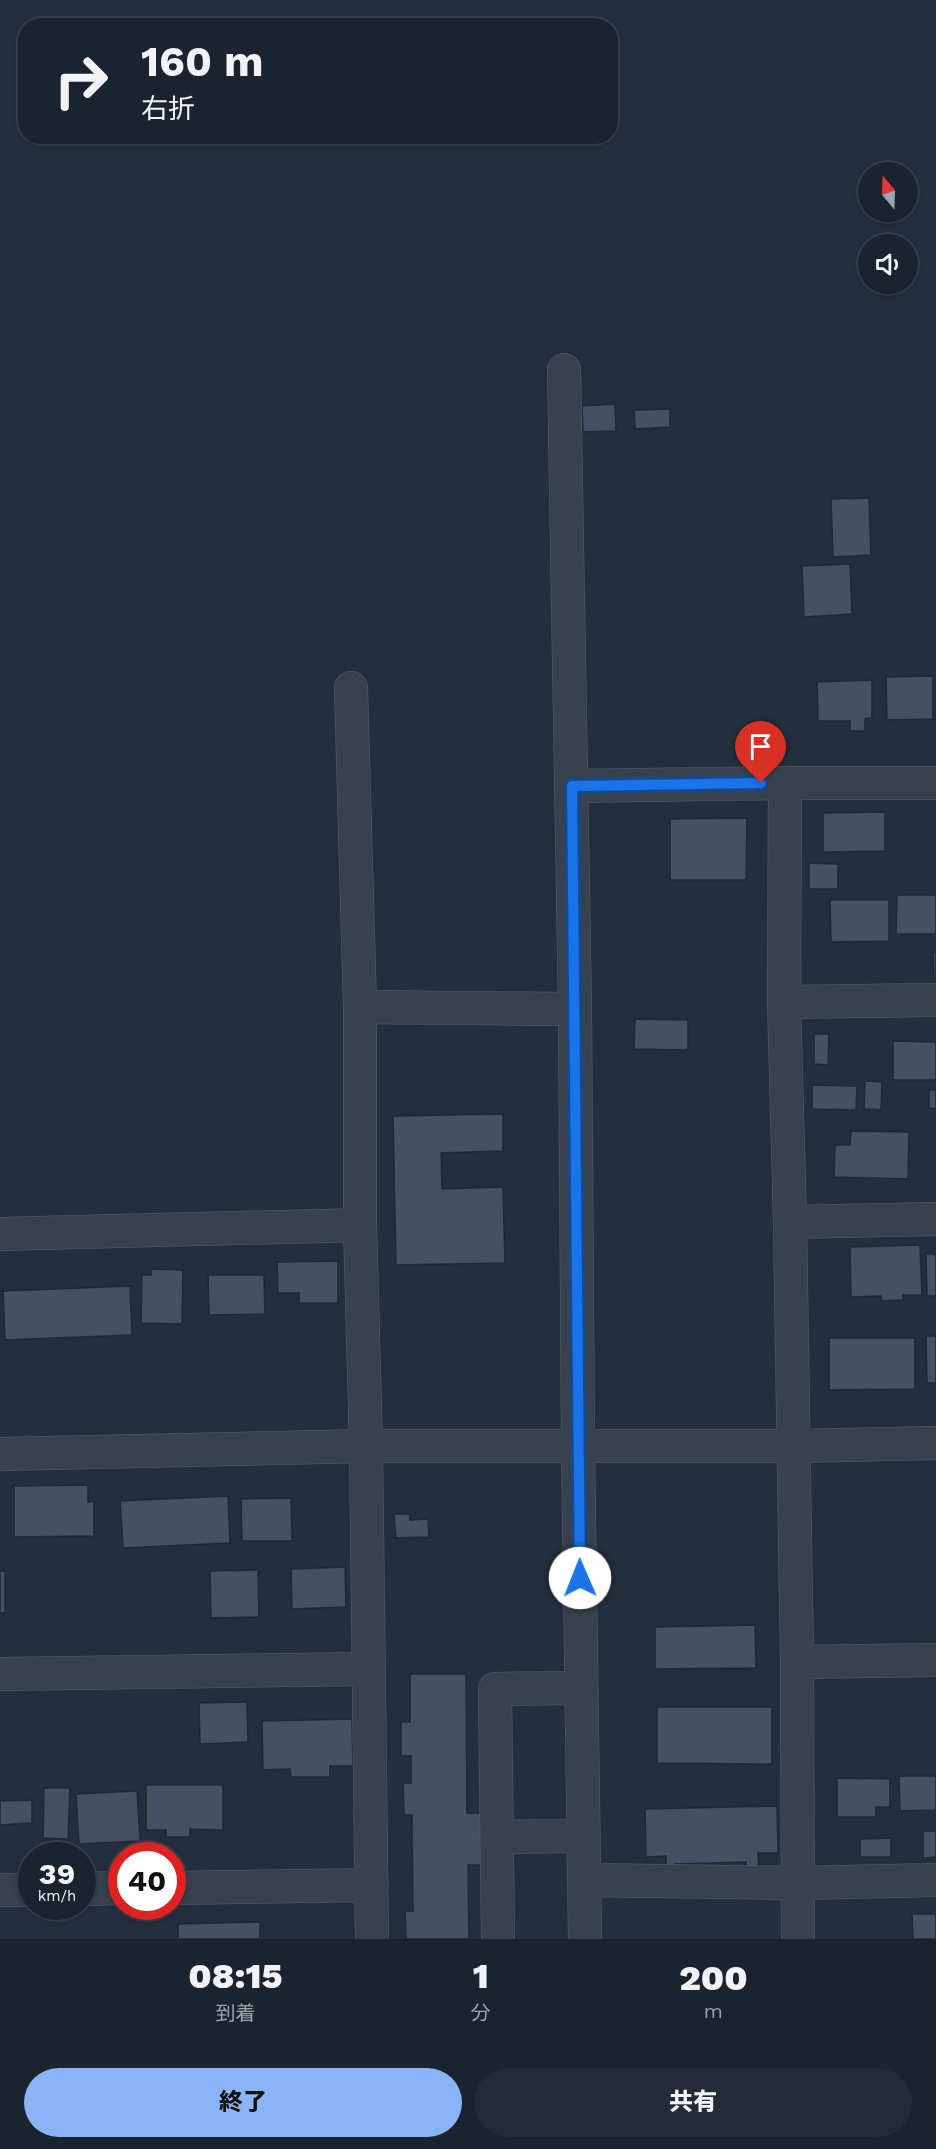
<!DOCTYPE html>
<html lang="ja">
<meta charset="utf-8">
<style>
:root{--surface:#1b232e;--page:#242b36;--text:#f1f3f6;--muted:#a0a4aa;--line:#39404a;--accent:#8ab4f8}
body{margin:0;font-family:"Work Sans","Noto Sans JP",sans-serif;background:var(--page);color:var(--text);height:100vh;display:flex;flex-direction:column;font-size:22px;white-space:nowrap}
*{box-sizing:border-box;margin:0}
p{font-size:20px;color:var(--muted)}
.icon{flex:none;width:33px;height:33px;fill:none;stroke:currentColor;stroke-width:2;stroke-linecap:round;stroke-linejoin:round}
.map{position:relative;height:1939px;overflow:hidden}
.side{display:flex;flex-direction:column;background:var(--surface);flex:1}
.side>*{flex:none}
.banner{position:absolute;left:18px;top:18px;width:600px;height:126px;border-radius:24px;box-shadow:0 3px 9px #0003,0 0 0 2px var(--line);background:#1b232e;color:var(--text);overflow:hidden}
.needle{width:39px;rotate:341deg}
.buttons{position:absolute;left:858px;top:162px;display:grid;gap:12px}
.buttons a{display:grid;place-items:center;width:60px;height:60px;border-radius:50%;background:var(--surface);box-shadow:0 3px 9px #0003,0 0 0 2px var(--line);font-size:30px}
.speed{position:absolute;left:18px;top:1842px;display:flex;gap:12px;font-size:30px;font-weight:700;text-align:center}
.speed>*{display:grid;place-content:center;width:78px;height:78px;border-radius:50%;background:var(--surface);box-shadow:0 3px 9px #0003,0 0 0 2px var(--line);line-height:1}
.speed small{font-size:15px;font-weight:400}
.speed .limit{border:9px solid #d22;background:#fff;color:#111}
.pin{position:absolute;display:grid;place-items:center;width:51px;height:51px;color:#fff;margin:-62px -26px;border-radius:50% 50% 50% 0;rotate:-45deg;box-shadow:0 0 6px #0007}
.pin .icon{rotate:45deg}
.me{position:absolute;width:66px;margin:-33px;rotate:359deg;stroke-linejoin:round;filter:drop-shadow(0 0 4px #0008)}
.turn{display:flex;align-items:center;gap:21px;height:126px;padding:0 24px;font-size:27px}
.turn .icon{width:78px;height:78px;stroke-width:2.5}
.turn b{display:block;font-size:42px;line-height:51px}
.eta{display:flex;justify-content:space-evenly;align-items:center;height:102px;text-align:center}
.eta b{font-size:36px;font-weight:800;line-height:42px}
.primary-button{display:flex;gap:12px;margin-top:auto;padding:12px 24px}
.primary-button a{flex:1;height:69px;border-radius:36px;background:var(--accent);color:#111;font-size:24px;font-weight:800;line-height:69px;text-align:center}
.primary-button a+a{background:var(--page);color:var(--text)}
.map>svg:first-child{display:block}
</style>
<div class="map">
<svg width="936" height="1939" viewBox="0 0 936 1939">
<rect width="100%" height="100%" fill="#242f3e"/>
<!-- building -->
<path fill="#455162" stroke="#1f2835" stroke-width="1.5" d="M615,404L616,431L583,432L582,406Z
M670,409V427L635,429L634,410Z
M869,498L871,555L833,557L831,499Z
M850,564L852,614L804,617L802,566Z
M933,676V719L887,720L886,677Z
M872,680V718L865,719V731H850V721H818L817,682Z
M885,812V851L823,852V813Z
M747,818L746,880H670V819Z
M809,863L838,864V889H809Z
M897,895H936V934H896Z
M830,900H889V941L831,942Z
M933,952H936V979H934Z
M635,1019L688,1020V1050L634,1049Z
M814,1034H829L828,1065L814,1064Z
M893,1041L936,1042V1080H893Z
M865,1081L882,1082L881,1110L864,1109Z
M812,1085L857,1086L856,1110L812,1109Z
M929,1090H936V1109L929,1108Z
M503,1114V1151L441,1153L442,1189L503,1187L505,1263L396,1265L393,1116Z
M851,1131L909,1132L908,1179L834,1177L835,1145H850Z
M920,1245L922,1295H903V1300L882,1301L881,1296L851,1297L850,1247Z
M926,1254H936V1296H927Z
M338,1261V1303H299V1293H278L277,1262Z
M151,1269L183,1270L182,1324L141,1323L142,1275H151Z
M208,1275H264L265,1314L209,1315Z
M130,1286L132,1335L5,1340L3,1291Z
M926,1336H936V1383H927Z
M829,1338H915V1389L829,1390Z
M88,1485V1502L94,1501V1536L14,1537V1486Z
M228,1496L230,1543L123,1548L120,1501Z
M291,1498L292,1541H242L241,1499Z
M394,1514H410V1520L428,1519L429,1537L396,1538Z
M345,1567L346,1607L292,1609L291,1569Z
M258,1570L259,1617L211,1618L210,1571Z
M0,1571H5V1613H0Z
M755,1625L756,1668L655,1669V1627Z
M410,1674H466L467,1813H483V1865H468L469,1939H406L405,1911H413L412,1815H404L403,1783H411V1756H401V1722H410Z
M247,1702L248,1742L200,1744L199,1703Z
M657,1707H772V1764L657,1763Z
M352,1719L353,1766H330V1777H291L290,1769L263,1770L262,1721Z
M899,1776H936V1810L900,1811Z
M837,1778L890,1779V1807H876V1817H837Z
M146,1785H223V1830L190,1829V1837H166V1830H146Z
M44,1788H70L68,1839L43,1838Z
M137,1791L140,1841L79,1844L76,1794Z
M32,1800V1823L0,1825V1801Z
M777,1806L778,1853H758L759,1868L746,1869V1862L675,1864V1868L666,1869V1856L646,1857L645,1809Z
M923,1831H936V1857L923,1858Z
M891,1838V1857H860V1839Z
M912,1914H936V1939H913Z
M260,1922V1939H178V1924Z"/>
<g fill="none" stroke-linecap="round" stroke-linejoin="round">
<defs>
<path id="minor" d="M564,370L575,1009L578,1447L585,1939
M351,688L360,1007V1225L366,1446L372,1939
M785,783L784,1002L790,1222L797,1662L798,1939
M572,786L785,783H936
M784,1002L936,1000
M360,1007L575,1009
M790,1222L936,1219
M0,1234L360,1225
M0,1454L366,1446H794L936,1443
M797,1662L936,1660
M0,1674L367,1669
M497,1837L584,1836
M584,1880L798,1883L936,1880
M172,1888L372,1885
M82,1889L122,1888
M0,1890H32
M498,1939L495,1689L581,1688"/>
</defs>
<!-- minor casing -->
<use href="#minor" stroke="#565f6c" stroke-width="34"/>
<!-- minor -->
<use href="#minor" stroke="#38414e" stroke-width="33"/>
</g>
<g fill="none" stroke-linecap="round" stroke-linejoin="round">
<defs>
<path id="route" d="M580,1578L572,786L761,783"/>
</defs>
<!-- route casing -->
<use href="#route" stroke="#114b97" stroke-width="15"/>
<!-- route -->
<use href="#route" stroke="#1a73e8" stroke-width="10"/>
</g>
</svg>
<div class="buttons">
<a><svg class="needle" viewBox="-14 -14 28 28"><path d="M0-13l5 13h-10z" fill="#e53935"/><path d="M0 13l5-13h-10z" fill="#a0a4aa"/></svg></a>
<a><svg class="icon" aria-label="sound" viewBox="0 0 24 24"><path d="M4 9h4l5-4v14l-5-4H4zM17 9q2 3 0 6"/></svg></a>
</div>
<div class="speed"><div>39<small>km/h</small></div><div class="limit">40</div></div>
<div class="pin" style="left:761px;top:783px;background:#d93025"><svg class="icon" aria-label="arrive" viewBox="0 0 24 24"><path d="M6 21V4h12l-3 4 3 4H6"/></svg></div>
<svg class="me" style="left:580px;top:1578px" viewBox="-20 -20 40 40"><circle r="19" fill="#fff"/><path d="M0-13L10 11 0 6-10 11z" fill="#1a73e8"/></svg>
<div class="banner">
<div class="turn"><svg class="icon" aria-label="right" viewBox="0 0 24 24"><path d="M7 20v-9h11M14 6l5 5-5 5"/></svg><div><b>160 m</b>右折</div></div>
</div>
</div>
<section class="side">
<div class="eta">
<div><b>08:15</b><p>到着</p></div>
<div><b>1</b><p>分</p></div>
<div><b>200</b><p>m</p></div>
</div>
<div class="primary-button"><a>終了</a><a>共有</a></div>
</section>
